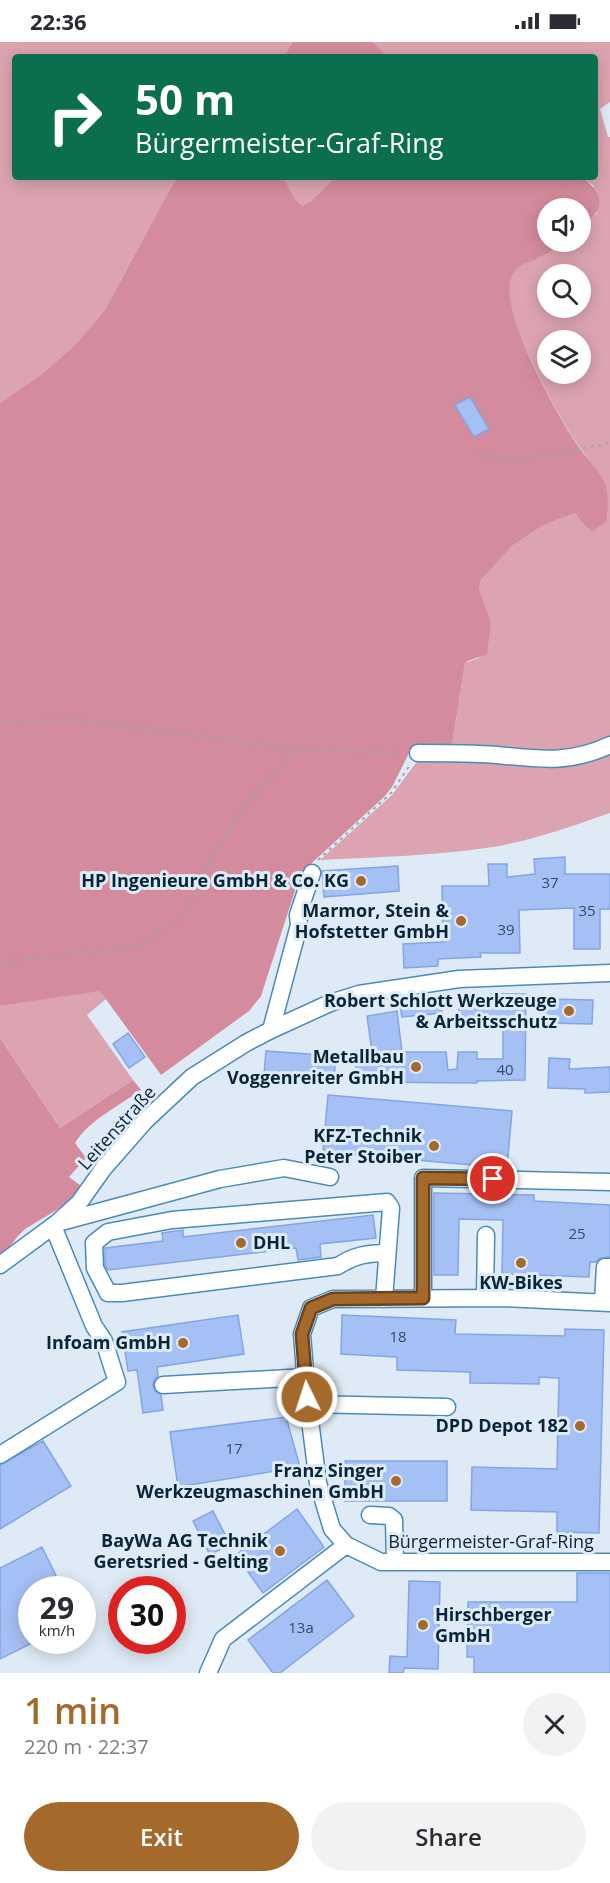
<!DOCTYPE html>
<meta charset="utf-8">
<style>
:root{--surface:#fff;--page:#f2f2f3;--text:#2b2b33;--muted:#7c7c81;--accent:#a4692b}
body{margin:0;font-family:"Open Sans",sans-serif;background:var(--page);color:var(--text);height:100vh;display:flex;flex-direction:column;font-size:22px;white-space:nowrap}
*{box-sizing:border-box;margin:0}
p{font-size:20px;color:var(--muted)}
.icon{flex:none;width:33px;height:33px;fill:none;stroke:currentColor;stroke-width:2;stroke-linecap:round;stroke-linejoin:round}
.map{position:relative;height:1631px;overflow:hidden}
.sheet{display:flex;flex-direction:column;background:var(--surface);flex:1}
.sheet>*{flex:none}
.top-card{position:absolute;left:12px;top:12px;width:586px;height:126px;border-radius:6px;box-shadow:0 3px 15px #0003;background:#0b6e4f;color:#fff;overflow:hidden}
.tools{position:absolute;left:537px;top:156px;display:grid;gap:12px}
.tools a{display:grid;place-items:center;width:54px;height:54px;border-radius:50%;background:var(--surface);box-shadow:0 3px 15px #0003;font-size:30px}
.speed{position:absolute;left:18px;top:1534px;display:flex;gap:12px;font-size:30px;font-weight:700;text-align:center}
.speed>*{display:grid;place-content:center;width:78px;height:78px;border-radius:50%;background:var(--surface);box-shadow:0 3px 15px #0003;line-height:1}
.speed small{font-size:15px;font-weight:400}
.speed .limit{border:9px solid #d22;background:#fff;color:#111}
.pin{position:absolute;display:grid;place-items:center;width:51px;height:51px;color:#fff;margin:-26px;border:3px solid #fff;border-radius:50%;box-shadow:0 2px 6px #0007}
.me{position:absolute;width:66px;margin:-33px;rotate:356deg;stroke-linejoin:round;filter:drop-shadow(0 0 4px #0008)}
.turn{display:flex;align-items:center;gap:21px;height:126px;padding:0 24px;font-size:27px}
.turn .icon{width:78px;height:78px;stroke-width:2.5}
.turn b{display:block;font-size:42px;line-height:51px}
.round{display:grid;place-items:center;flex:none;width:63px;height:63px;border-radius:32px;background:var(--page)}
.head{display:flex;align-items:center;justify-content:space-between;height:102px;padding:0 24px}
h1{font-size:36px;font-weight:600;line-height:45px;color:var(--accent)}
.primary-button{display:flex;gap:12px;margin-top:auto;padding:12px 24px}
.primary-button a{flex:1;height:69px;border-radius:36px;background:var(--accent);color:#fff;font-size:24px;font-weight:600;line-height:69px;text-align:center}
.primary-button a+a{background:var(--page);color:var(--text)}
.status{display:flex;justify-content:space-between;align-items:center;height:42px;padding:0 30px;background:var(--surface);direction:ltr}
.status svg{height:16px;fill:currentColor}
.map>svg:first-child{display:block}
</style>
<div class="status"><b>22:36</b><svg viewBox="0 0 49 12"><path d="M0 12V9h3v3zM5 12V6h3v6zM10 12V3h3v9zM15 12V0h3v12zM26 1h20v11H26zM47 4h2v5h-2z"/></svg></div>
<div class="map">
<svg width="610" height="1631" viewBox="0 0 610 1631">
<rect width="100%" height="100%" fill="#deeaf5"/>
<!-- green -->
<path fill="#dca4b1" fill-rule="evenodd" d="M0,0H293L283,15H15V135H178L170,147L105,268L75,303L43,331L0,361Z
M373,0H610V60L600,67L608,95H610V699L585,709H451L465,621L479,616L491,580L479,547L481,538L512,504L542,484L575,471L584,483L607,479C608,467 609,453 604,442C598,427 585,414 576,400C557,372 495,263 512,232C517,222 531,220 539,216C557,206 559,200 580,200L581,186L597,171L593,143L582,135H596V15H388ZM548,232H580V266H548ZM548,298H580V332H548Z
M283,135H335L311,159L302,164L295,157Z
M610,706V771C570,785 528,800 486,806C431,814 375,815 320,818L392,753L421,714Z
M96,949H101L106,957L87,973L133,1038L60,1086L0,996V964Z"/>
<!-- forest -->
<path fill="#d38b9d" d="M293,0H373L388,15H283Z
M178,135H283L295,157L302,164L311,159L335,135H582C594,144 606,157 595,172C592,177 585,182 581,186L580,166H548V200H564C555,206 547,212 537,217C529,221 519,222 514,230C492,259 558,374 576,401C585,415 599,427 605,442C609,453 608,467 607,479L593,489L584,483L575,471L542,484L512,504L481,538L479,547L491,580L487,612L468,619L465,621L451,709L409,711L392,745L384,755L303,829L300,833L261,954L249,969L161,1033L100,949L0,964V361L43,331L75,303L105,268L170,147Z
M0,996L60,1086L133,1038L141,1048C119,1064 89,1078 75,1101L86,1116L69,1135L88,1149L25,1187L17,1195L0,1218Z"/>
<!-- building -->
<path fill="#a5c0f5" stroke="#84a4e4" stroke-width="1.5" d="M470,355L489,387L474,395L455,363Z
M565,815V832H610V867H600V907H574V866L519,868L520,911H480L481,915L438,917V924L404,926L403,902L443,900L442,844H489L488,822H507V835L535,832L534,817Z
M398,824L399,849L324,855L322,829Z
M491,952H526L525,1038L477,1039V1041L356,1040V1009L372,1010L367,974L397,969L402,1010H446L448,1028L457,1027L458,1010H477V1017H503V986H458L459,959L490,960Z
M546,957L593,958L592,982L545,981Z
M440,959L442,971L402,975L400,964Z
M128,991L145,1015L129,1026L113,1002Z
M266,1009L336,1014L334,1037L264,1032Z
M549,1016L570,1017L569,1027L610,1025V1050L585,1051V1047L548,1046Z
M328,1053L512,1069L507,1126L323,1110Z
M434,1151L534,1153V1159L610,1163V1215L600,1216L596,1220H590L589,1235L502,1232L503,1178L459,1177L458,1233H434Z
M373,1173L376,1196L320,1202L321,1215L298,1218L296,1206L108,1228L105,1223V1206L163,1199L162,1191L183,1188V1195Z
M238,1273L244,1312L157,1325L158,1334L154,1338L153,1344L155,1349L161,1353L163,1368L143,1371L137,1328L128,1329L122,1290Z
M342,1273L456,1278L455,1292L565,1294V1287L604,1288L599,1491L557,1490V1470L471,1468L472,1425L557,1427L559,1336L539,1335V1342L470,1341V1330L397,1328V1315L341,1312Z
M286,1375L300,1425L178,1445L170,1390Z
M43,1399L71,1444L0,1487V1423Z
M345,1419H447V1459H345Z
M297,1467L324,1505L263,1551L236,1513Z
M213,1469L230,1502L210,1513L193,1479Z
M42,1505L63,1548H32V1601L0,1617V1526Z
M577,1531H610V1631H474V1615H467L468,1560H577Z
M327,1538L354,1574L280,1631H273L248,1598Z
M409,1539L440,1540L438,1627L404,1626L403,1631H389L390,1614L407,1615Z"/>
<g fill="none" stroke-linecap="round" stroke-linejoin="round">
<defs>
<path id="minor" d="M418,711C444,711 471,711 497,713C539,717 570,722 610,703
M271,988L299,883L298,873L312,831
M61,1180L220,1137L284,1126L330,1135
M0,1223L57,1181L79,1161L103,1127L145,1079L192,1035L246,1001L271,988L330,961L359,952L459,937L610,931
M423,1256V1136L610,1140
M485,1256L486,1193
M384,1257L391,1166L387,1160L172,1178L108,1190L94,1201L95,1226L108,1251H122L338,1224C354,1213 369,1211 387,1211
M603,1260L605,1225H610
M610,1261L503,1256L333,1257L311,1266L302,1292L307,1355L318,1441L332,1487L346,1503L381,1520H610
M163,1343L306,1335
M308,1362L447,1365
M0,1413L117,1340L104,1299L94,1284L53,1184
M370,1473L389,1474L394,1478L395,1520
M208,1631L223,1597L346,1503"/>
</defs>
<!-- minor casing -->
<use href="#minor" stroke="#4a8bbc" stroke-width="19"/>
<!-- path -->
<path stroke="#96a7b5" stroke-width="2" stroke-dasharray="3 4.5" stroke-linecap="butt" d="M480,412L489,415L520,418L610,401
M0,680L76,678L297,707L403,711
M318,818L391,751L410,723
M0,923L19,918L140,904L187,871L204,830L244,764L297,707"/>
<!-- minor -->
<use href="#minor" stroke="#fff" stroke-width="16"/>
</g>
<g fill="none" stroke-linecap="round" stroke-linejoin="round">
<defs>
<path id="route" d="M307,1355L302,1292L311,1266L333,1257L423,1256V1136L493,1137"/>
</defs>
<!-- route casing -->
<use href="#route" stroke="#6b441c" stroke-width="15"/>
<!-- route -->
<use href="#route" stroke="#a4692b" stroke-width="10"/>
</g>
<!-- markers -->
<g fill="#a4692b" stroke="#deeaf5" stroke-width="2">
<circle cx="361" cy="839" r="6"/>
<circle cx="461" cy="879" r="6"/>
<circle cx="569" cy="969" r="6"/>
<circle cx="416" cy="1025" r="6"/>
<circle cx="434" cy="1104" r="6"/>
<circle cx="241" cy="1201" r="6"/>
<circle cx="521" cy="1221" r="6"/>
<circle cx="183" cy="1301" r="6"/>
<circle cx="580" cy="1384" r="6"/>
<circle cx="396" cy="1439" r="6"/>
<circle cx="280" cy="1509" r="6"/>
<circle cx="423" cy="1583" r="6"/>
</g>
<g text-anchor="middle" stroke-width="6" stroke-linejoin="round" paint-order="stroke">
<!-- number labels -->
<g font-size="15" fill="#304c68">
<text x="550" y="846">37</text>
<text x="587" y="874">35</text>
<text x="506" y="893">39</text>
<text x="505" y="1033">40</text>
<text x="577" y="1197">25</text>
<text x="398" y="1300">18</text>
<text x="234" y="1412">17</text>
<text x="301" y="1591">13a</text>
</g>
<!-- poi labels -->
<g font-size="18" font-weight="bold" fill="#092539" stroke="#deeaf5" text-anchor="end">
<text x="349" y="845">HP Ingenieure GmbH &amp; Co. KG</text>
<text x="449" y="875">Marmor, Stein &amp;<tspan x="449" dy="21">Hofstetter GmbH</tspan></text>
<text x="557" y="965">Robert Schlott Werkzeuge<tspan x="557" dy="21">&amp; Arbeitsschutz</tspan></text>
<text x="404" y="1021">Metallbau<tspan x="404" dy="21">Voggenreiter GmbH</tspan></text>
<text x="422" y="1100">KFZ-Technik<tspan x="422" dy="21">Peter Stoiber</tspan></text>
<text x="253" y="1207" text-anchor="start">DHL</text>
<text x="521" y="1247" text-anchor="middle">KW-Bikes</text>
<text x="171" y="1307">Infoam GmbH</text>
<text x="568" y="1390">DPD Depot 182</text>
<text x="384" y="1435">Franz Singer<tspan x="384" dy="21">Werkzeugmaschinen GmbH</tspan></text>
<text x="268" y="1505">BayWa AG Technik<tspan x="268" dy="21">Geretsried - Gelting</tspan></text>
<text x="435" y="1579" text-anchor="start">Hirschberger<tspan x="435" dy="21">GmbH</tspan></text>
</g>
<!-- street labels -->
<g font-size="18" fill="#092539" stroke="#deeaf5">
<text transform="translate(117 1086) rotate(-48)" y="6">Leitenstraße</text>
<text x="491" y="1506">Bürgermeister-Graf-Ring</text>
</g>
</g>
</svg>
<div class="tools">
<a><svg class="icon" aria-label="sound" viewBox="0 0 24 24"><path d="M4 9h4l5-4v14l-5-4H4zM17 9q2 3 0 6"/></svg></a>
<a><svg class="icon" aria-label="search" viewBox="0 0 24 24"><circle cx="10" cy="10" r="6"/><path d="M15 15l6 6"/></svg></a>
<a><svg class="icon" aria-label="layers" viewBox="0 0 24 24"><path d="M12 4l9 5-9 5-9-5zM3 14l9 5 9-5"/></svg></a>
</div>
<div class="speed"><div>29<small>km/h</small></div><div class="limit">30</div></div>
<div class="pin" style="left:493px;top:1137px;background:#d93025"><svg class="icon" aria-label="arrive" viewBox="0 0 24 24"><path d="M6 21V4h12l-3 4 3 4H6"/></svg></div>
<svg class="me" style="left:307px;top:1355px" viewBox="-20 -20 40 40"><circle r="17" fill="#a4692b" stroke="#fff" stroke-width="3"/><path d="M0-11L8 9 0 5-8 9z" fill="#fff"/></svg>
<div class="top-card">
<div class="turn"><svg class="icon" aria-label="right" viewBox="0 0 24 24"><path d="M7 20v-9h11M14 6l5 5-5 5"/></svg><div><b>50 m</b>Bürgermeister-Graf-Ring</div></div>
</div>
</div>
<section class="sheet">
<div class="head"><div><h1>1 min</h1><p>220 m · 22:37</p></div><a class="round"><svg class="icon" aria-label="close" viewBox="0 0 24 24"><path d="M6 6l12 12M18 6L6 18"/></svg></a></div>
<div class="primary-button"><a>Exit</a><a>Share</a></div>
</section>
